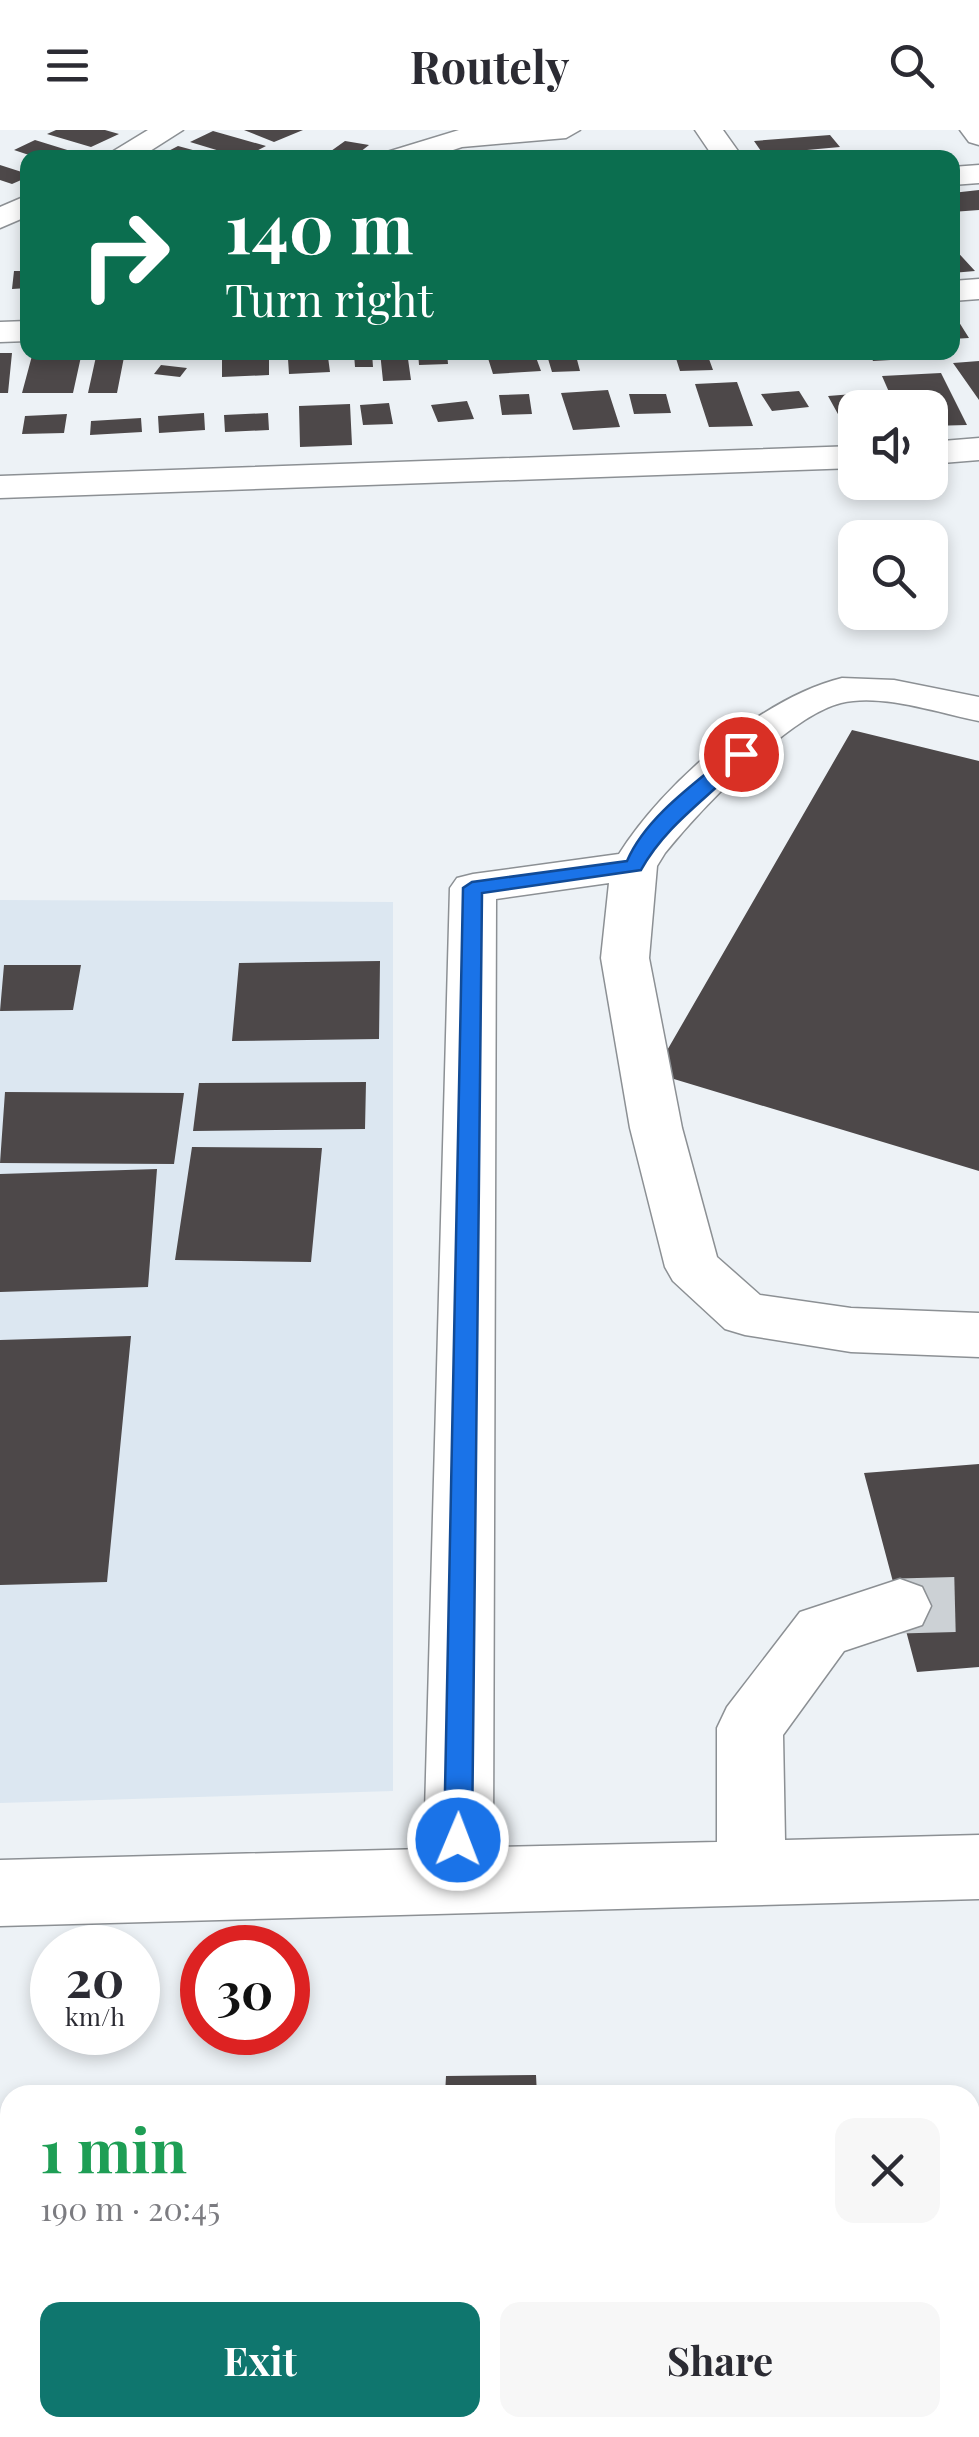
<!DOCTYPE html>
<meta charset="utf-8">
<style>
:root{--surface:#fff;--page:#f7f7f7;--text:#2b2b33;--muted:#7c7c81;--accent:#0f766e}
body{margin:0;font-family:"Playfair Display",serif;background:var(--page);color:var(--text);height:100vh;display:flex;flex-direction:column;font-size:38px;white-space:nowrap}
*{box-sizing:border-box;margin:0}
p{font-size:32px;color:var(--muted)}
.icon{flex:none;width:55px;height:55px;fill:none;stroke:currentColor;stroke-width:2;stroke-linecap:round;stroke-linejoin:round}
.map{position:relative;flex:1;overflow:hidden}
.side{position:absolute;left:0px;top:1955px;width:980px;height:352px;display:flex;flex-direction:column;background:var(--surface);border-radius:30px 30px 0 0;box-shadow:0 5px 15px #0003}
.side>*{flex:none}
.banner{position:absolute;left:20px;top:20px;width:940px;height:210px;border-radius:20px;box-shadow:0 5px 15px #0003;background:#0b6e4f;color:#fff;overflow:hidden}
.buttons{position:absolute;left:838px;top:260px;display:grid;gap:20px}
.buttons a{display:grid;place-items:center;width:110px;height:110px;border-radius:20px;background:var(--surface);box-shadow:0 5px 15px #0003;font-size:50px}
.speed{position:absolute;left:30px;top:1795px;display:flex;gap:20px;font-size:50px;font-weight:700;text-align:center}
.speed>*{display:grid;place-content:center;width:130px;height:130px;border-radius:50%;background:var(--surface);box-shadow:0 5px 15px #0003;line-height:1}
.speed small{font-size:25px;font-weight:400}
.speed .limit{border:15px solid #d22;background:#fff;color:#111}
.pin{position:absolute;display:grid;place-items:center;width:85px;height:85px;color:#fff;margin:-42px;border:5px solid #fff;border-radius:50%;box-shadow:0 2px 10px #0007}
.me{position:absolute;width:110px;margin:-55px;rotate:1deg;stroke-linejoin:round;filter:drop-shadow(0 0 8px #0008)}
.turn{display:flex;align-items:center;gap:35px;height:210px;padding:0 40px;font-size:45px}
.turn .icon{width:130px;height:130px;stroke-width:2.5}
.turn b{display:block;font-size:70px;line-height:85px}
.round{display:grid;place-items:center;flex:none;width:105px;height:105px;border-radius:20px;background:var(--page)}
.summary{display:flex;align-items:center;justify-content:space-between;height:170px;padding:0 40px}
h1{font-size:60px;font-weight:700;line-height:75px;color:#1e9e55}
.cta{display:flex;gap:20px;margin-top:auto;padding:20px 40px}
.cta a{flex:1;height:115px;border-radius:20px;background:var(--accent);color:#fff;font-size:40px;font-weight:700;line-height:115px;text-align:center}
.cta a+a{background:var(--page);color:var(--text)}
header{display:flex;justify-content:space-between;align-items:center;height:130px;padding:0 40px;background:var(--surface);font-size:45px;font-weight:700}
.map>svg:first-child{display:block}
</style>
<header><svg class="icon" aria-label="menu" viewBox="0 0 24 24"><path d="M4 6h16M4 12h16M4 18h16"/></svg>Routely<svg class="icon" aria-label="search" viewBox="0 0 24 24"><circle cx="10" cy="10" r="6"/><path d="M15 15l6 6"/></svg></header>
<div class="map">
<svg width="979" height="2307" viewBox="0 0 979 2307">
<rect width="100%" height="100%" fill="#edf2f6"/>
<!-- built -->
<path fill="#dce7f1" d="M0,770L393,772V1661L0,1673Z"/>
<!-- building -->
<path fill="#4d4849" d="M56,0H105L119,4L91,17L47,4Z
M244,0H303L274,12Z
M213,1L266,16L243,28L190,12Z
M830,5L840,17L763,24L754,11Z
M35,10L77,23L67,28H38L14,20Z
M345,11L369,15L355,26L331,21Z
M178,16L215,26V28H155Z
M0,35L28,44V47L12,54L0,50Z
M979,60V80L952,82V63Z
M952,116L975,141L952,143Z
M14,141H28V158L12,159Z
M952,181L969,208L952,209Z
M33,222H82L73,263H22Z
M97,222H125L117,263H88Z
M380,222H407L411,250L383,251Z
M418,222H447L448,234L419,235Z
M486,222H534L541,241L493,244Z
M546,222H575L580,241L552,242Z
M674,222H731L733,229H709L713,240L680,241Z
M869,222H923L926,228L873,231Z
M0,223H12L8,263H0Z
M372,223L373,237H355L354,224Z
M328,227L330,242L289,244L288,229Z
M269,228V245L222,247V230Z
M979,231V270L953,233Z
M161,235L187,238L180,247L154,244Z
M941,243L967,295L930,296V278H896L882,246Z
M737,252L753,296L709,297L695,254Z
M608,260L620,297L573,300L561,263Z
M799,261L809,277L772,281L761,264Z
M866,263L875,278H855V294L844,295L828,266Z
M529,264L532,284L502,285L499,265Z
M629,264H666L671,283L634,284Z
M467,271L474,289L438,292L431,275Z
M389,273L393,294L363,295L360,275Z
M350,274L352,315L300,317L299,276Z
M204,283L205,300L159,303L158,286Z
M268,283L269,300L225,302L224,285Z
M67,284L64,303L22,304L25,286Z
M141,288L142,302L90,305L91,291Z
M852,600L979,631V1041L654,943Z
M380,831L379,909L232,911L239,833Z
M4,835H81L73,880L0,881Z
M366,952L365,999L193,1001L199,953Z
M5,962L184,963L174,1034L0,1033Z
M192,1017L322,1018L311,1132L175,1130Z
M157,1039L148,1157L0,1162V1044Z
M131,1206L107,1452L0,1455V1210Z
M979,1334V1537L917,1542L864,1343Z
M536,1945L537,1965H445L446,1946Z
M33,2298H124L121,2307H30Z
M166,2298H275V2307H166Z
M313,2298H396V2307H312Z
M455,2298H544V2307H454Z
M592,2298H682L683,2307H592Z
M742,2298H851L853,2307H743Z"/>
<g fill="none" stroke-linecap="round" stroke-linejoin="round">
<!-- minor-tunnel -->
<path stroke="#ccd1d5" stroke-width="55" stroke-dasharray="55 28" stroke-linecap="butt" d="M900,1476L979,1474"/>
<defs>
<path id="minor" d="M148,0H183L139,28H102Z
M459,0H580L566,8L462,17L429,28H383L387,22Z
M695,0H723L743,28H714Z
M960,0H979V15L969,12Z
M979,35V53L952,55V37Z
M28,65V86L0,98V77Z
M979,149V169L952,171V151Z
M28,191V211L0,212V192Z
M979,308V330L930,334V312Z
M855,316V338L0,368V346Z
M842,548L894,550L979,567V591C938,583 882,563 841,573C788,586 699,681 665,723L657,736L649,828L682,998L717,1127L760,1165L851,1178L979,1183V1227L851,1222L745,1205L725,1199L673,1151L665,1137L630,998L601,828L609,753L496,769L493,1717L717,1712V1598L727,1577L800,1482L900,1449L922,1457L931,1476L922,1495L844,1521L783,1605L785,1710L979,1705V1769L0,1796V1730L424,1719L450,758L457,748L473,744L619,724C663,654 761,568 842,548Z"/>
</defs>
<!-- minor casing -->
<use href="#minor" stroke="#8c9094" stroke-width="3"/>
<!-- minor -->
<use href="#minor" fill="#fff" fill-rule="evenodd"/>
</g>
<!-- route -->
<path fill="#1a73e8" stroke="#114b97" stroke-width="2.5" d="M735,620L750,624C714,665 668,691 641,740L482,763L472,1710L468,1719L458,1723L448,1719L444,1710L463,758L472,752L627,731C646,686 698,651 735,620Z"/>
</svg>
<div class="buttons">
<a><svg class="icon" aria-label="sound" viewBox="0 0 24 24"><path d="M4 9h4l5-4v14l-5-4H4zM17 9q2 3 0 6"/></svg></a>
<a><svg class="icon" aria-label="search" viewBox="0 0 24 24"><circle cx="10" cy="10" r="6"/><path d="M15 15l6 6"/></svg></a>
</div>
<div class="speed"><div>20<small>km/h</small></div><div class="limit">30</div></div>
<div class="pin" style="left:741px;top:624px;background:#d93025"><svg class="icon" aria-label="arrive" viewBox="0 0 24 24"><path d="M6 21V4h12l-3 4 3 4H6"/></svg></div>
<svg class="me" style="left:458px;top:1710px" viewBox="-20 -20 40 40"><circle r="17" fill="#1a73e8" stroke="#fff" stroke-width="3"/><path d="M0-11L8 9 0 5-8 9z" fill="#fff"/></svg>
<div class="banner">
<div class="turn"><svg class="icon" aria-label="right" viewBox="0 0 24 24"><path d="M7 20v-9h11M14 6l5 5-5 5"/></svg><div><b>140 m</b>Turn right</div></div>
</div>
<section class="side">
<div class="summary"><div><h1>1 min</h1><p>190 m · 20:45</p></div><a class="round"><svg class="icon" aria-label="close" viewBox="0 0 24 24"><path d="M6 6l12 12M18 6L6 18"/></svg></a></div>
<div class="cta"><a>Exit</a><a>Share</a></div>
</section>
</div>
